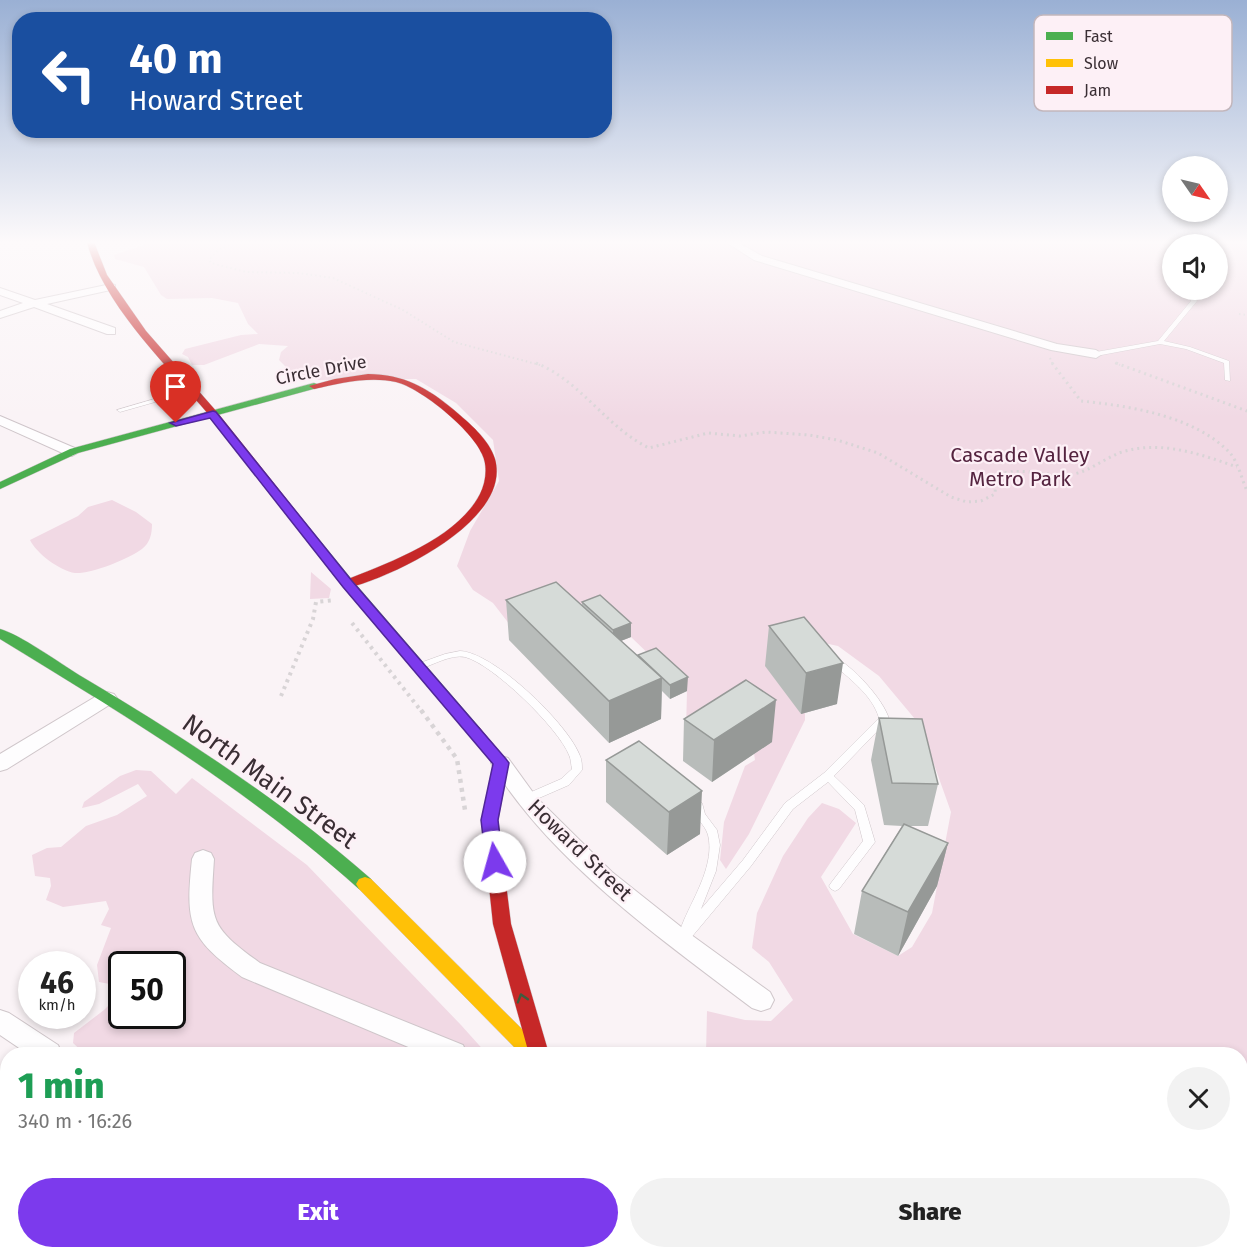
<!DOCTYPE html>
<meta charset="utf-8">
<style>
:root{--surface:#fff;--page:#f2f2f2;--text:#222;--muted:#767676;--accent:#7c3aed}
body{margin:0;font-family:"Fira Sans",sans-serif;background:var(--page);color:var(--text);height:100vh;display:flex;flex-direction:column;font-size:22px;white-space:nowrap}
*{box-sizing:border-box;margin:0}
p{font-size:20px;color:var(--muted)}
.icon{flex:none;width:33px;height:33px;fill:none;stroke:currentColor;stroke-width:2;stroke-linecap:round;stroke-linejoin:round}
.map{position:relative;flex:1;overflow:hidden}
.side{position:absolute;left:0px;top:1047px;width:1248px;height:212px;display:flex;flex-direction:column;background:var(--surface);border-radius:24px 24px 0 0;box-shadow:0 3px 9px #0003}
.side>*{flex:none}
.top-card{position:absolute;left:12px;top:12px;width:600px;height:126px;border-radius:24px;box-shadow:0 3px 9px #0003;background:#1a4fa0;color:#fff;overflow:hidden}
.needle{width:39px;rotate:124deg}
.tools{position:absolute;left:1162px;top:156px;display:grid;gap:12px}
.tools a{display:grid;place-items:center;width:66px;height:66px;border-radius:50%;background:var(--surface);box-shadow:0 3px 9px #0003;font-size:30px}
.speed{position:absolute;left:18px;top:951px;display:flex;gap:12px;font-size:30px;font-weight:700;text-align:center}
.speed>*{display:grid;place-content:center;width:78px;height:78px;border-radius:50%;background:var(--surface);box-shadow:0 3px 9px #0003;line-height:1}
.speed small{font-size:15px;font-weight:400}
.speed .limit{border:3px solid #111;border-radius:9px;background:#fff;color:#111}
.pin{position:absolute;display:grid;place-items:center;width:51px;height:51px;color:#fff;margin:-62px -26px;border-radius:50% 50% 50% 0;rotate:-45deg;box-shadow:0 0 6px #0007}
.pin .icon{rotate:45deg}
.me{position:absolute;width:66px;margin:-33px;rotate:353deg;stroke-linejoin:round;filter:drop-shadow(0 0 4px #0008)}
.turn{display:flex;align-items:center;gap:21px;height:126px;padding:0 18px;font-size:27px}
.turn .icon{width:78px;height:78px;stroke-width:2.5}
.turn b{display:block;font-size:42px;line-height:51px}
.round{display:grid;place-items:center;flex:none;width:63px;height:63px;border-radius:32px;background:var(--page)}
.headline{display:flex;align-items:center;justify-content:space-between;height:102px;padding:0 18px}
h1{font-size:36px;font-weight:800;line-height:45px;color:#1e9e55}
.cta{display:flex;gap:12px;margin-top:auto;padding:12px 18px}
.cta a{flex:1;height:69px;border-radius:36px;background:var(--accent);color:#fff;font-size:24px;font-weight:800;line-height:69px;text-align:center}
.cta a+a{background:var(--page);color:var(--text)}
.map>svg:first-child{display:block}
</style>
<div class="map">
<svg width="1247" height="1258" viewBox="0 0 1247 1258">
<rect width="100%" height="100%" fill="#faf3f6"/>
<!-- green -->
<path fill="#f1d9e4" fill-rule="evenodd" d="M153,242H1247V1258H795L788,1251H1240V1054H706L707,1011L745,1020L771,1021L793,1000L769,962L752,948L757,913L783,856L808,818L822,803L839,809L856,823L821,877L853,934L898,956L912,947L932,913L951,812L920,725L879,676L838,646L805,639V720L749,834L726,869L720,860L724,822L745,766L755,760L750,726L686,731L687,691L631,637L513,629L493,603L473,590L457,566L470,531L499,481L493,440L456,403L416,379L319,380L289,370L279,360L281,352L288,346L259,344L204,365H192L188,357L182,354L185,349L241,335L258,334L248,324L238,303L212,298L167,299L161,295L144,267L115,259L114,255ZM1173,244H1218V290H1173Z
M112,500L136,512L152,524C152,534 150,543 142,549C129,559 91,574 75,573C60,571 36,553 30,540L78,516L88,507Z
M311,572L331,589L329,598L310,599Z
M136,770L151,771L176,794L192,778L307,865L461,1025L487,1054H85L73,1043L74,1033L104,1010L121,993L122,1016H172V964H122L121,991L115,985L99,982L97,965L111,928L101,925L109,909L106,901L63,907L46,900L51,886L50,878L35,876L32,855L47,848L61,847L86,826L117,815L147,796L138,784L99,804L82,808L84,802L120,776Z
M281,1251H635L642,1258H273Z"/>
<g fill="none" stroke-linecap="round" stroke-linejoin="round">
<defs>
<path id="lane" d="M1191,292L1194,294L1197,301L1164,341L1190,347L1229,361L1230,381L1225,380L1224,363L1186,349L1160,344L1096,356L1093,354L1096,352L1158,341L1191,301L1188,294Z
M192,388L195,390L194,391L120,412L117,410Z
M460,651C494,652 569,725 580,756C582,760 582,766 582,770L569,785L530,802L526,803L522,802L521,799L522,796L561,779L572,769C571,765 571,759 569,755C559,729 493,664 465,657C451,654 433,665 420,669L415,666L417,664L445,654Z
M834,657C852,665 884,700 889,719L834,776L864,805L875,842L839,889L835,891L831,889L829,886L831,883L863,841L855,810L828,782L793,809L751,866L685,945L681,946L677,945L675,941C679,934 681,927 684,920C695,895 715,863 708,835C705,824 694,818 693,806L694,803L698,802L702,803L705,814L717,830L720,845L716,871L701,909L743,860L785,803L824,773L879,718C872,694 848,678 831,662L829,660L831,658Z"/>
<path id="street" d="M726,242H737L762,256L1057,344L1096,350L1102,354L1096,358L1051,350L754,260Z
M111,284L115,285V289L47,304L115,328V334H107L34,307L0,318V311L23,303L0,295V288L35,300Z
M0,416L77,449L79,452L72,456L67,455L0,425Z
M107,692L114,694L117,698L114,702L7,769L0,771V754L100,694Z
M501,756L508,758L537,798L612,872L690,934L770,992L774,1000L770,1008L761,1011L752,1008C662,940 549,860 491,763L494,758Z
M203,850L211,853L214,859C210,921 209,926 260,963L463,1045L467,1054H425L242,977C189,938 185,925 192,859L195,853Z
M0,1010L9,1013L58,1045L62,1054H28L0,1035Z
M218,1251H255L253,1258H215Z"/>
<path id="fast" d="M314,383L317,384V388L78,453L0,489V482L70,449Z
M300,520L304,521L353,581L479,727L482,731L479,735H469L343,587L294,524Z
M0,629C19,634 60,663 79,675C182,736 281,800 371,879L374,884L371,889L365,891L359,889C247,788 127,717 0,639Z"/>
<path id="slow" d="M365,877L371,879L541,1048L544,1054H521L359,889L356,884L359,879Z"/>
<path id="jam" d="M87,242H94L107,275L146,331L217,412L304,521L306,524L304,527H296C267,489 239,452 209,415C167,365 103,305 87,242Z
M368,374C403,374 428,388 454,410C469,423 489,439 495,459C512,520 395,576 348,588L343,587L342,584L343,581C388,563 457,539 480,494C486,482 488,466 482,454C472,430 421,388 396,382C369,376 340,383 314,389L309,386L335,379Z
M474,726L479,727L509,763L498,820L511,924L549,1054H529L493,924L482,820L493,764L466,731L469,727Z
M702,1251H729L732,1258H705Z"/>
</defs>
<!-- lane casing -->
<use href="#lane" stroke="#cfc6ca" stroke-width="1"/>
<!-- street casing -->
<use href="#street" stroke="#cfc6ca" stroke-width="2"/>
<!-- fast casing -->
<use href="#fast" stroke="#cfc6ca" stroke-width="1"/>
<!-- slow casing -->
<use href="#slow" stroke="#cfc6ca" stroke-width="1"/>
<!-- jam casing -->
<use href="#jam" stroke="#cfc6ca" stroke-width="1"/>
<!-- path-far4 -->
<path stroke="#d8d4d6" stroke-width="2" stroke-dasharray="1.5 3" stroke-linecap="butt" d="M233,242L218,250L209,260L211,263L246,272L299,273L333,278L403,310L454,342L540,365
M1239,314L1247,315
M1050,358L1053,365
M1115,363L1120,365"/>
<!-- path-far3 -->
<path stroke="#d8d4d6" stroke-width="3" stroke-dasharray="2 4" stroke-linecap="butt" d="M536,363C581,381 606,427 649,448L708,433L740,436L766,432L809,435L837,440L878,453L951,497L967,502L981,501L995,494L996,478C1009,464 1050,477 1068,475C1087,473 1102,460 1119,453C1159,439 1200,454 1237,467
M1052,363L1081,401C1130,406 1195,416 1230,453C1238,462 1242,480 1247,491
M1116,363L1247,411"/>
<!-- path-far2 -->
<path stroke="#d8d4d6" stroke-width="4" stroke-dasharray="3 4.5" stroke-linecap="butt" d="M352,623L422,712
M281,696L313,619L316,602L335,600"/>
<!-- path-far1 -->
<path stroke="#d8d4d6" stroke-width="4.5" stroke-dasharray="4 5" stroke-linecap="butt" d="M421,710L457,759L465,810"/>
<!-- path -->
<path stroke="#d8d4d6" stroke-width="6" stroke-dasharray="4.5 7" stroke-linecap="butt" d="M1240,1076L1247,1074
M824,1258L831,1251"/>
<!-- lane -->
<use href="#lane" fill="#fefdfe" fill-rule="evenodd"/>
<!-- street -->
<use href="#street" fill="#fefdfe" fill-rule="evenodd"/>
<!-- fast -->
<use href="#fast" fill="#4caf50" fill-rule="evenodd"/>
<!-- slow -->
<use href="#slow" fill="#ffc107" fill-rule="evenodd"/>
<!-- jam -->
<use href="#jam" fill="#c62828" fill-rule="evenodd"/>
</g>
<!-- wall -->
<path fill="#b8bcba" d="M506,600L582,606V602L631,623V637L621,641L638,656V655L687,691L670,699L662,691L661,719L609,743L509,640Z
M769,626L837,704L801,714L765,666Z
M879,718L938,784L928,826H908L948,843L937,886L898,956L854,934L862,891L902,826L884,825L871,760Z
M684,719L772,742L712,782L683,761Z
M606,760L700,834L667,855L606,802Z"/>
<!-- shaded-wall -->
<path fill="#969997" d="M631,623V637L613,644V630Z
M843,663L837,704L801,714L806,673Z
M688,677L687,691L670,699V685Z
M662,678L661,719L609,743V701Z
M776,700L772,742L712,782L714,740Z
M702,791L700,834L667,855L669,812Z
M948,843L937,886L898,956L908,912Z"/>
<!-- building -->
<path fill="#d6dbd8" stroke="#969997" stroke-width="1.5" d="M556,582L662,678L609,701L506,600Z
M600,595L631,623L613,630L582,602Z
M804,617L843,663L806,673L769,626Z
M656,648L688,677L670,685L638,655Z
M746,680L776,700L714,740L684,719Z
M879,718L922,719L938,784L892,783Z
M639,741L702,791L669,812L606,760Z
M904,824L948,843L908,912L862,891Z"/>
<!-- one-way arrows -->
<defs><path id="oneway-chevron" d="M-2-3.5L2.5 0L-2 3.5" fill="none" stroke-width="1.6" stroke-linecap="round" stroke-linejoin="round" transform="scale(1.5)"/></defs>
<use stroke="#405b3e" href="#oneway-chevron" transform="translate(522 998) rotate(-107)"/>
<!-- sky -->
<linearGradient id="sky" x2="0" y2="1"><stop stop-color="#9ab0d4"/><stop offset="0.58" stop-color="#fdfafb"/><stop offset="1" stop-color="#fdfafb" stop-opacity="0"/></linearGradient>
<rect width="1247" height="418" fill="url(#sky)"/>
<!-- route -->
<path fill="#7c3aed" stroke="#51269a" stroke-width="1.5" d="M213,411L216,412L352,581L506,759L509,763L498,820L503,862L501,867L495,869L488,867L486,862L481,820L493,764L343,587L210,418L176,426L170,423Z"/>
<g text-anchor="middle" stroke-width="4.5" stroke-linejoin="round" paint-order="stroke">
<!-- far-street labels -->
<g font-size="18" fill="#3a2e34" stroke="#fdf0f6">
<text transform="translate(321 370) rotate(-11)" y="6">Circle Drive</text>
</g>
<!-- park labels -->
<g font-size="21" fill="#552440" stroke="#fdf0f6">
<text x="1020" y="462">Cascade Valley<tspan x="1020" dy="24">Metro Park</tspan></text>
</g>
<!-- street labels -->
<g font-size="21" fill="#3a2e34" stroke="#fdf0f6">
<text transform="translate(580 850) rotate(44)" y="7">Howard Street</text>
</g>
<!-- near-street labels -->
<g font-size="26" fill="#3a2e34" stroke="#fdf0f6">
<text transform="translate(270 781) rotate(36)" y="9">North Main Street</text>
</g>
</g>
<!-- legend -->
<rect x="1034" y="15" width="198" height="96" rx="9" fill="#fdf0f6" stroke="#c2b6bc" stroke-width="1.5"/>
<rect x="1046" y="32" width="27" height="8" fill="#4caf50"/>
<rect x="1046" y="59" width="27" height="8" fill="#ffc107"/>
<rect x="1046" y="86" width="27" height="8" fill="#c62828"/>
<g font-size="16" fill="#3a2e34">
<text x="1084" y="42">Fast</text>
<text x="1084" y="69">Slow</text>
<text x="1084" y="96">Jam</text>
</g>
</svg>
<div class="tools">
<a><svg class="needle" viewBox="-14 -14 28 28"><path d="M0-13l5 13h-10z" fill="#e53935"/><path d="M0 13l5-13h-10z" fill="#767676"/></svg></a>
<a><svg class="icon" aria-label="sound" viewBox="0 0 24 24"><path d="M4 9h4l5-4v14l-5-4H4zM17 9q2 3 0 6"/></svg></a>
</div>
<div class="speed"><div>46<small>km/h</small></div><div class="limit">50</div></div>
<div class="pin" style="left:176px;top:423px;background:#d93025"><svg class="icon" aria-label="arrive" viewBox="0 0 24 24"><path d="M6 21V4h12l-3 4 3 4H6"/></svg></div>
<svg class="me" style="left:495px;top:862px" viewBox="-20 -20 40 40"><circle r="19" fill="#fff"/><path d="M0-13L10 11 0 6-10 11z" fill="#7c3aed"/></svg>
<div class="top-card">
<div class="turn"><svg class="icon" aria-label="left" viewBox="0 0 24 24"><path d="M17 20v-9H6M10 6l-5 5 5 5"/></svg><div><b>40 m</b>Howard Street</div></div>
</div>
<section class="side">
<div class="headline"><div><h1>1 min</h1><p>340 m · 16:26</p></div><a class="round"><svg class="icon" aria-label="close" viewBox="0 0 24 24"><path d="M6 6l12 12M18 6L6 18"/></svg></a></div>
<div class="cta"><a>Exit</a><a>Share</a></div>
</section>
</div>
